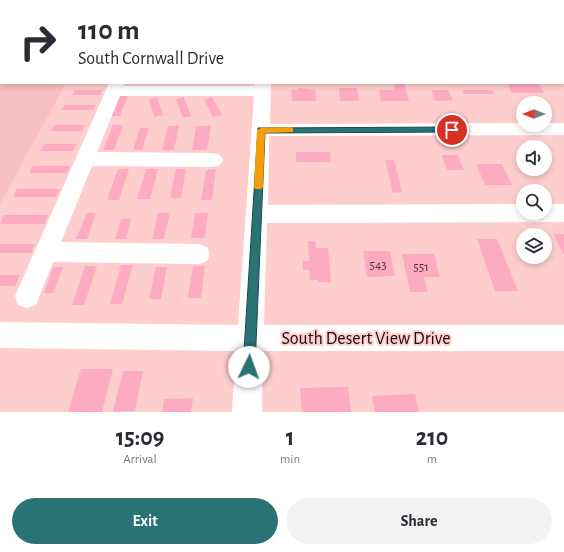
<!DOCTYPE html>
<style>
:root{--surface:#fff;--page:#f2f2f3;--text:#2b2b33;--muted:#7c7c81;--accent:#297377}
body{margin:0;font-family:"Alegreya Sans",sans-serif;background:var(--page);color:var(--text);height:100vh;display:flex;flex-direction:column;font-size:15px;white-space:nowrap}
*{box-sizing:border-box;margin:0}
p{font-size:13px;color:var(--muted)}
.icon{flex:none;width:22px;height:22px;fill:none;stroke:currentColor;stroke-width:2;stroke-linecap:round;stroke-linejoin:round}
.map{position:relative;height:412px;overflow:hidden}
.sheet{display:flex;flex-direction:column;background:var(--surface);flex:1}
.sheet>*{flex:none}
.top-card{position:absolute;left:0px;top:0px;width:564px;height:84px;box-shadow:0 2px 6px #0003;background:#fff;color:var(--text);overflow:hidden}
.needle{width:26px;rotate:270deg}
.controls{position:absolute;left:516px;top:96px;display:grid;gap:8px}
.controls a{display:grid;place-items:center;width:36px;height:36px;border-radius:50%;background:var(--surface);box-shadow:0 2px 6px #0003;font-size:20px}
.pin{position:absolute;display:grid;place-items:center;width:34px;height:34px;color:#fff;margin:-17px;border:2px solid #fff;border-radius:50%;box-shadow:0 1px 4px #0007}
.me{position:absolute;width:44px;margin:-22px;rotate:3deg;stroke-linejoin:round;filter:drop-shadow(0 0 3px #0008)}
.turn{display:flex;align-items:center;gap:14px;height:84px;padding:0 12px;font-size:18px}
.turn .icon{width:52px;height:52px;stroke-width:2.5}
.turn b{display:block;font-size:28px;line-height:34px}
.eta{display:flex;justify-content:space-evenly;align-items:center;height:68px;text-align:center}
.eta b{font-size:24px;font-weight:600;line-height:28px}
.primary-button{display:flex;gap:8px;margin-top:auto;padding:8px 12px}
.primary-button a{flex:1;height:46px;border-radius:24px;background:var(--accent);color:#fff;font-size:16px;font-weight:600;line-height:46px;text-align:center}
.primary-button a+a{background:var(--page);color:var(--text)}
.map>svg:first-child{display:block}
</style>
<div class="map">
<svg width="564" height="412" viewBox="0 0 564 412">
<rect width="100%" height="100%" fill="#fececd"/>
<!-- built -->
<path fill="#f8c0bf" d="M0,30L1,83H66L0,204Z"/>
<!-- building -->
<path fill="#fdabc3" d="M507,83H538L544,93H512Z
M394,84H404L409,101H381L379,90H395Z
M298,88L315,90L316,101H292L291,90H298Z
M339,88H357L359,101H340Z
M75,90H102L100,95H73Z
M431,90H448L453,100L435,101Z
M462,90H492L495,94H464Z
M119,96H128L120,116H111Z
M157,97L163,115L154,117L149,99Z
M184,97L191,116L183,118L176,99Z
M212,97L222,115L213,117L204,99Z
M65,105H95L93,110H62Z
M54,125H85L82,131H51Z
M113,125H123L114,150H103Z
M168,126H179L174,150H162Z
M196,126H211L207,150H192Z
M140,128H149L142,150H133Z
M44,144H77L73,151H40Z
M296,152H330L331,162H296Z
M442,155H458L464,170H447Z
M385,160H394L402,192L393,193Z
M476,164H502L512,185H485Z
M33,166H70L67,173H29Z
M118,169H129L119,200H107Z
M146,169H158L150,199H137Z
M176,169H186L181,198H170Z
M216,169L212,200H201L206,170Z
M17,189H60L56,197H13Z
M87,213H96L87,239H76Z
M158,213H170L164,239H152Z
M195,213H208L205,238H191Z
M4,215H48L44,224H0Z
M131,218L126,239H115L121,219Z
M553,234H564V255Z
M477,239H497L518,291H495Z
M308,241H315L316,248H328L331,282H318V280H310L309,270H303V261H309Z
M0,244H35L31,253H0Z
M363,251H390L395,276L367,277Z
M402,254H434L440,277H424L428,292H410Z
M121,265H133L122,304H110Z
M85,266H97L84,305H72Z
M193,266H205L201,298H188Z
M53,267H63L53,293H44Z
M156,267H167L161,299H149Z
M0,275H20L15,286H0Z
M81,369H113L102,412H68Z
M123,371H143L135,411L113,412Z
M348,387L351,412H302L300,388Z
M415,394L419,412H375L372,396Z
M193,398L191,412H162L164,399Z"/>
<g fill="none" stroke-linecap="round" stroke-linejoin="round">
<!-- minor -->
<path fill="#fff" fill-rule="evenodd" d="M0,16H1V24H0Z
M563,16H564V24H563Z
M563,64H564V74H563Z
M109,83H125L124,86H255V83H271L270,124L523,123V125H545V123H564V135L269,136L268,205L523,204V213H545V204H564V222L267,223L264,325H564V351H263L262,412H232L236,351L0,348V322L238,325L254,96H120L97,152L213,153L220,155L223,160L220,165L213,167L92,166L61,242L199,244L207,247L210,254L207,261L199,264L53,262L36,305L27,308L18,305L15,296Z"/>
</g>
<!-- route -->
<path fill="#297377" stroke="#1b4b4d" d="M452,127L456,130L452,132L265,133L255,367L254,372L249,373L245,372L243,367L258,128Z"/>
<!-- slow -->
<path fill="#f59e0b" d="M290,127L293,128V132L265,133L263,187L261,189H255L254,187L257,130L261,128Z"/>
<g text-anchor="middle" stroke-width="4" stroke-linejoin="round" paint-order="stroke">
<!-- number labels -->
<g font-size="13" fill="#543339">
<text x="378" y="269">543</text>
<text x="421" y="271">551</text>
</g>
<!-- near-street labels -->
<g font-size="18" fill="#1b0b0b" stroke="#fececd">
<text x="366" y="344">South Desert View Drive</text>
</g>
</g>
</svg>
<div class="controls">
<a><svg class="needle" viewBox="-14 -14 28 28"><path d="M0-13l5 13h-10z" fill="#e53935"/><path d="M0 13l5-13h-10z" fill="#7c7c81"/></svg></a>
<a><svg class="icon" aria-label="sound" viewBox="0 0 24 24"><path d="M4 9h4l5-4v14l-5-4H4zM17 9q2 3 0 6"/></svg></a>
<a><svg class="icon" aria-label="search" viewBox="0 0 24 24"><circle cx="10" cy="10" r="6"/><path d="M15 15l6 6"/></svg></a>
<a><svg class="icon" aria-label="layers" viewBox="0 0 24 24"><path d="M12 4l9 5-9 5-9-5zM3 14l9 5 9-5"/></svg></a>
</div>
<div class="pin" style="left:452px;top:130px;background:#d93025"><svg class="icon" aria-label="arrive" viewBox="0 0 24 24"><path d="M6 21V4h12l-3 4 3 4H6"/></svg></div>
<svg class="me" style="left:249px;top:367px" viewBox="-20 -20 40 40"><circle r="19" fill="#fff"/><path d="M0-13L10 11 0 6-10 11z" fill="#297377"/></svg>
<div class="top-card">
<div class="turn"><svg class="icon" aria-label="right" viewBox="0 0 24 24"><path d="M7 20v-9h11M14 6l5 5-5 5"/></svg><div><b>110 m</b>South Cornwall Drive</div></div>
</div>
</div>
<section class="sheet">
<div class="eta">
<div><b>15:09</b><p>Arrival</p></div>
<div><b>1</b><p>min</p></div>
<div><b>210</b><p>m</p></div>
</div>
<div class="primary-button"><a>Exit</a><a>Share</a></div>
</section>
